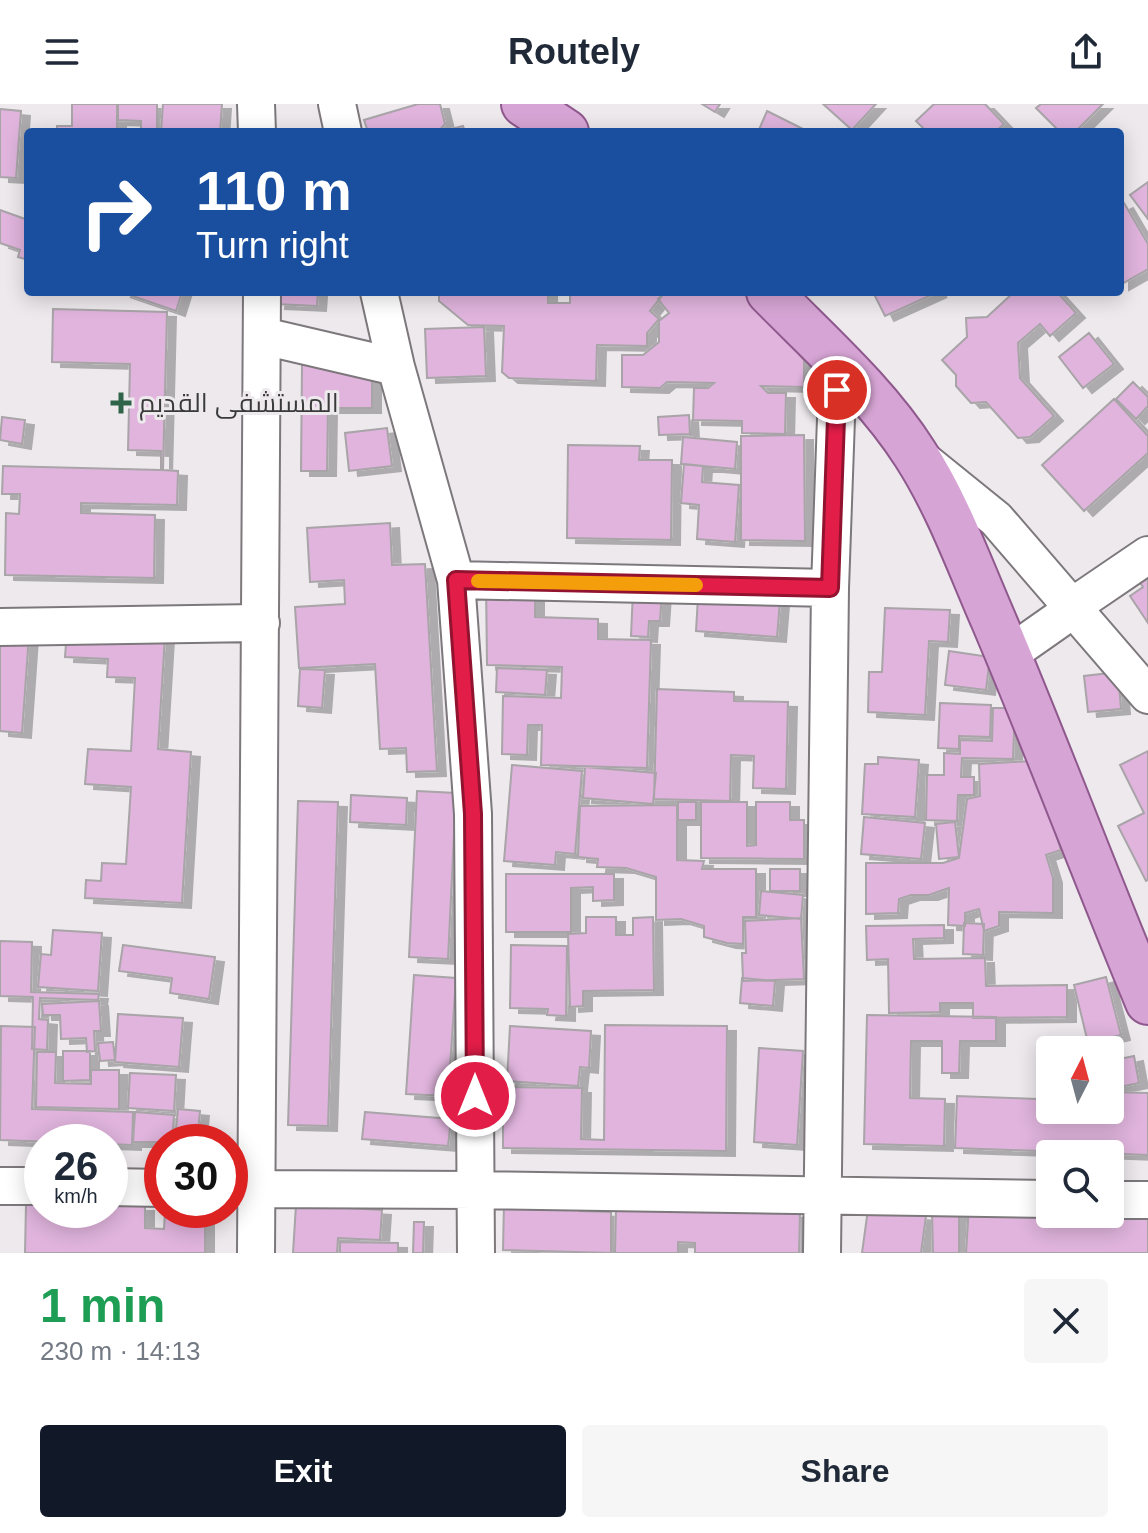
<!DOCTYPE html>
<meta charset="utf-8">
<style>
:root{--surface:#fff;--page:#f6f6f7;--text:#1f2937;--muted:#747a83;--accent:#111827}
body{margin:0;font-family:Helvetica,Cairo,sans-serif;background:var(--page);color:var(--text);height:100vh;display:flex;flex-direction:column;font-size:30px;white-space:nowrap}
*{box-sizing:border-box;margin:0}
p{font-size:26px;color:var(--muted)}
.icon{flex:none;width:44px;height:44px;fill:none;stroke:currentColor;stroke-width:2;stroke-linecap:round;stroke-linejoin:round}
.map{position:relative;height:1149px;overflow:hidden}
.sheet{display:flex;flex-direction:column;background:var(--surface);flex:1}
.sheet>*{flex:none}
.banner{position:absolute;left:24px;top:24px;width:1100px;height:168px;border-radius:8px;box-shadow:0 4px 20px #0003;background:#1a4fa0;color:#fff;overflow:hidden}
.needle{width:52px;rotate:6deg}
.controls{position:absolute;left:1036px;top:932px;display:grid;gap:16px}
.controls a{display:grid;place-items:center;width:88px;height:88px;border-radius:8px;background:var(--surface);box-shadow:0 4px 20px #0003;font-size:40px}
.speed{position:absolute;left:24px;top:1020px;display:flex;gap:16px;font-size:40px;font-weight:700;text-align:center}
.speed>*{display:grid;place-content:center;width:104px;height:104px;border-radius:50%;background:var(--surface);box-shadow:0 4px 20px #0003;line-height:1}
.speed small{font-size:20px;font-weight:400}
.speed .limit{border:12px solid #d22;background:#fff;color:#111}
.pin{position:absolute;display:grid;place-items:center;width:68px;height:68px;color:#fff;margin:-34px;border:4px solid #fff;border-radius:50%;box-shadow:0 2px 8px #0007}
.me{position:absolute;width:88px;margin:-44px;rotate:0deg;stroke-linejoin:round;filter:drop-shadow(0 0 6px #0008)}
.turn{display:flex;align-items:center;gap:28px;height:168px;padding:0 40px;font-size:36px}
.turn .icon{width:104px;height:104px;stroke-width:2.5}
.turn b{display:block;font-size:56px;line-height:68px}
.round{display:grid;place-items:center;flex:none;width:84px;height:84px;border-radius:8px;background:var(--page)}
.overview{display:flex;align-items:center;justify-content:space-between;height:136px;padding:0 40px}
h1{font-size:48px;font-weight:600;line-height:60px;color:#1e9e55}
.action{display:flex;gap:16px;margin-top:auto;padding:16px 40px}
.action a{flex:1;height:92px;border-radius:8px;background:var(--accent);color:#fff;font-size:32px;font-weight:600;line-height:92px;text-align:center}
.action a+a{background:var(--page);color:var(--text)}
header{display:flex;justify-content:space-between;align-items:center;height:104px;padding:0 40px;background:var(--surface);font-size:36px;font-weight:600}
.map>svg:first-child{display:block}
</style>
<header><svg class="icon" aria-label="menu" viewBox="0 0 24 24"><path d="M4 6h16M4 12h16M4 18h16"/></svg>Routely<svg class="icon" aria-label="share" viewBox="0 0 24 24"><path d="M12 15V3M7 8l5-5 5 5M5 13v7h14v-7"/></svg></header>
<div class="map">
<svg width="1148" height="1149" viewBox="0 0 1148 1149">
<defs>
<filter id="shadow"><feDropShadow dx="9" dy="5" stdDeviation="0" flood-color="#0004"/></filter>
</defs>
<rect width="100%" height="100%" fill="#ede9ed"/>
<!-- building -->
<path fill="#e0b4dd" stroke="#a8a4a8" stroke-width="2" filter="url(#shadow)" d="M72,0H117V28H57V22H72Z
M118,0H157V28H141V17L118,16Z
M163,0H222L220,28H161Z
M418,0H440L445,20L438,28H368L364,16Z
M702,0H720L715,8Z
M823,0H876L852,26Z
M934,0H985L1004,20L995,28H927L916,17Z
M1041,0H1103L1075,28H1060L1036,4Z
M0,5L21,7L16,74L0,73Z
M767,7L809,28H758Z
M463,22L465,28H447V26Z
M1148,78V115L1130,91Z
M1124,99L1148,140V165L1120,181V101Z
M0,106L28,116V156L18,153L20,146L0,139Z
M121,188H182L176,207Z
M277,188H318L317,202L276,200Z
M439,188H548V199H570V188H665L650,207L659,215L647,229V242L597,241L596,277L509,274L502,268L504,222L468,221L439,197Z
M666,188H747L804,256V283L761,282L768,289H786L785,330L742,329V317L693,316L694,284H708L714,279L667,278L660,284L622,283V251H643L659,238V217L669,209L658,195Z
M873,188H938L885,212Z
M1014,188H1057L1076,209L1050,232L1040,220L1018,239L1020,274L1054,312L1030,333L1018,334L986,298L971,299L956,282V271L942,256L967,233L966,214L987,213Z
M53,205L167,208L163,366L178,367L177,401L81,399V409L155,411L154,474L5,471L6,409L19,410L20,390H2L3,362L161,366V347L128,346L130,260L52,258Z
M484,223L486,272L427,274L425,225Z
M1089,229L1114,260L1083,284L1059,253Z
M302,260L372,261V304H328L327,367H301Z
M1133,278L1148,293V302L1136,315L1116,295Z
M1114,295L1148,332V349L1084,407L1042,361Z
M689,311L690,330L659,331L658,313Z
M2,313L25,316L22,340L0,336Z
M387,324L392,362L349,367L345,329Z
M804,331L805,437L741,436V332Z
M683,333L737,338L735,365L681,360Z
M568,341L640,342L639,356H672L671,436L567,434Z
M684,360L703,362L702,378L739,381L735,438L697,435L699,401L681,399Z
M390,419L392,461L425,460L437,667L407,668L406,644L380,645L375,560L299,564L295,503L345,500L344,476L310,478L307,424Z
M1148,463V519L1130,492L1143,483L1132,467Z
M699,476L780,497L777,533L696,527Z
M486,478L535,479V513L598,515V535L651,536L647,664L541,661L542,621H528L527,651L502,650L503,592L561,594L562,563L487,561Z
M633,486L662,488L660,517H649L648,533L631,532Z
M885,504L950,506L948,538L929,537L925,611L868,608L869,568H882Z
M67,526L165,532L158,645L191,648L182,799L85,794L86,776L101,777L102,759L126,760L131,683L85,680L88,645L131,647L135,574L107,573L108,555L65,553Z
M0,529L29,531L22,629L0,627Z
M949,547L990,553L986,586L945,581Z
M497,564L547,566L545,591L496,588Z
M300,565L325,566L322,604L298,602Z
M1118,568L1121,605L1088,608L1084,572Z
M657,585L734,588V597L788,598L786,685L753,684L754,652L731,651L730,697L654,695Z
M940,599L991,601L990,633L959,632V645L938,644Z
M993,604H1015L1013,655L962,654L961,673H974V691H958L957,717L926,716L927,671H944V649L960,650V636L992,637Z
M1148,647V776L1146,777L1118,722L1144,709L1120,661Z
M878,653L919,656L915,713L862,710L865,660H878Z
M1032,657L1061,746L1046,751L1053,774V809L999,808V822L984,827L979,805L965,809V822L948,821L949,784L929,791H911L899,795L898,809L866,810V759H943L959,754L967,695L980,692L979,660Z
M512,661L582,667L575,750L556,748L555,761L504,757Z
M585,663L656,669L653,700L583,694Z
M417,687L456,689L448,855L409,853Z
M351,691L407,694L406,721L350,718Z
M298,697L338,698L328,1022L288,1021Z
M678,698H696V716H678Z
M701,698H747V742L756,741V698H790V716H804V755L701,754Z
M677,701V756L704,757L702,765H756V813H743V840L727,839L704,833V822L681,815L656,816V773L626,764L597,763L598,755L578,753L580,702Z
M864,713L925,719L921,755L861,750Z
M955,718L959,753L939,755L936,720Z
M770,765H800V787H770Z
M506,770H614V796L593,797V783L571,784V828H506Z
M761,787L803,791L801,815L759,811Z
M586,813H616V831H633V814L653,813L654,886L583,887V902L570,903L568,830L586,829Z
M801,814L804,875L743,877L742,849H746L745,817Z
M964,819L984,820L983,851L963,850Z
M944,821V834L913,835L914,855L985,854L986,882L1067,881V913L973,914V899H940V908L889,909L888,855L867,856L866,822Z
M53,826L102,829L98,887L38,883L41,850L51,851Z
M0,837L32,838L31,888L99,890L98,896L40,894L39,915L48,916L47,946L32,945L33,893L0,892Z
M123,841L215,853L209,895L170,889L172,874L119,867Z
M511,841L567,842L566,912L547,911L548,905L510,904Z
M414,871L456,874L448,992L406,990Z
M1106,873L1121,931L1088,939L1074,881Z
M742,874L775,877L773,902L740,899Z
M99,897L101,927H94L95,947L87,948L86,934L61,935L60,911H43L42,900Z
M118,910L183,914L179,963L115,958Z
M867,911L996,913V937H960L959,969H942V937H911L910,994L945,995L944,1042L864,1040Z
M605,921L727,922L726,1047L503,1044V983L582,984L581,1035L604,1036Z
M1,922L35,923L32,1005L133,1008L132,1041L0,1036Z
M510,922L591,927L589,964L580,963L578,982L507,977Z
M113,938L115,956L100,957L98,939Z
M759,944L803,947L797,1041L754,1038Z
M63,947H90V976L63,977Z
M37,948H56L55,979L91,980V966H119V1005L36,1003Z
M1134,952L1139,979L1110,985V957Z
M130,969L176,971L174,1007L128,1004Z
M1038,985L1050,986V1006H1110V988L1148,989V1051L955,1044L957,992L1037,995Z
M178,1005L200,1007L197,1038L175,1036Z
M135,1008L174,1011L172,1038H133Z
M365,1008L451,1015L448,1042L362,1035Z
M504,1099L580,1100V1107L611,1108V1149L503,1146Z
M26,1101H42V1106H110V1102H145V1124L164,1125L165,1107H205V1149H25Z
M296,1101L382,1106L380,1136L338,1134L337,1149H293Z
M969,1102L1050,1110H1148V1149H966Z
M616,1105L800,1109L799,1149H695V1139L678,1138V1149H615Z
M868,1105L926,1112L921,1149H862Z
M959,1108V1149H933L932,1109Z
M414,1118H424L423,1149H413Z
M340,1138L398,1139V1149H340Z"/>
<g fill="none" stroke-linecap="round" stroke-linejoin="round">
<defs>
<path id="minor" d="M256,0L257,28
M337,0L343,28
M379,188L396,263L456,476L473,710L476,1149
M263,232L396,263
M923,356L996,415L1148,591
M456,476L830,484
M0,523L261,519
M1008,551L1058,516L1073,502L1148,451
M0,1082H42
M110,1083L162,1084
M230,1085L476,1086L1050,1095
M1110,1096H1148
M256,1149L262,188
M822,1149L830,484L838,258"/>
<path id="primary" d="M524,0L566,28
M769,188C819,239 877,290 915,350C948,401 969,460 993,515C1047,642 1095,771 1148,898"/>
</defs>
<!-- minor casing -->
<use href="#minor" stroke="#7d787c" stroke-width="40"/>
<!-- primary casing -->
<use href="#primary" stroke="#8f598d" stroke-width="48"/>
<!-- minor -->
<use href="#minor" stroke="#fff" stroke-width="36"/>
<!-- primary -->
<use href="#primary" stroke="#d7a5d5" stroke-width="44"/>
</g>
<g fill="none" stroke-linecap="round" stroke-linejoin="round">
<defs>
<path id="route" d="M475,992L473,710L456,476L830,484L837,286"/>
</defs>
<!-- route casing -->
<use href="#route" stroke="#92132f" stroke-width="20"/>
<!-- route -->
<use href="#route" stroke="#e11d48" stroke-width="14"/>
<!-- slow -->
<path stroke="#f59e0b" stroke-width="14" d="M478,477L696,481"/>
</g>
<!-- markers -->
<path fill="#306449" stroke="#ede9ed" stroke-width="3" d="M117 287h8v8h8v8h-8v8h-8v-8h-8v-8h8z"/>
<g text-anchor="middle" stroke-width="6" stroke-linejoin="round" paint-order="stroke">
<!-- poi labels -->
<g font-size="26" fill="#3b3a3b" stroke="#ede9ed" text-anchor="start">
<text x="139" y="308">المستشفى القديم</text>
</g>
</g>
</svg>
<div class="controls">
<a><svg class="needle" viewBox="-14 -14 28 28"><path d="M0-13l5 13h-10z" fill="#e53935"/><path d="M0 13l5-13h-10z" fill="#747a83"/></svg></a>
<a><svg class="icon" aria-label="search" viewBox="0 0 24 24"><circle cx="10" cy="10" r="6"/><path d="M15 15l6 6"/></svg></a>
</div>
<div class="speed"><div>26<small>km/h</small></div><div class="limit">30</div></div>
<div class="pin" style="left:837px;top:286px;background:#d93025"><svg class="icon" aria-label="arrive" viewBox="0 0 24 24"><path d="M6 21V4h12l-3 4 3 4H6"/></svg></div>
<svg class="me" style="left:475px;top:992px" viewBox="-20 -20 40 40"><circle r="17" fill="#e11d48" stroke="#fff" stroke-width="3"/><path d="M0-11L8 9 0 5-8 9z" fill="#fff"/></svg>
<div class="banner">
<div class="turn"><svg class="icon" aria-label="right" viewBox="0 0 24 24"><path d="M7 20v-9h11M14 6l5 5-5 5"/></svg><div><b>110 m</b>Turn right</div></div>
</div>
</div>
<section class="sheet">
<div class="overview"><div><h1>1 min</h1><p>230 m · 14:13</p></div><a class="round"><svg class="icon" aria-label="close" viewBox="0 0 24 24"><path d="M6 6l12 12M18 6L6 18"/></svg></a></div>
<div class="action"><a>Exit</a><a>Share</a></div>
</section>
